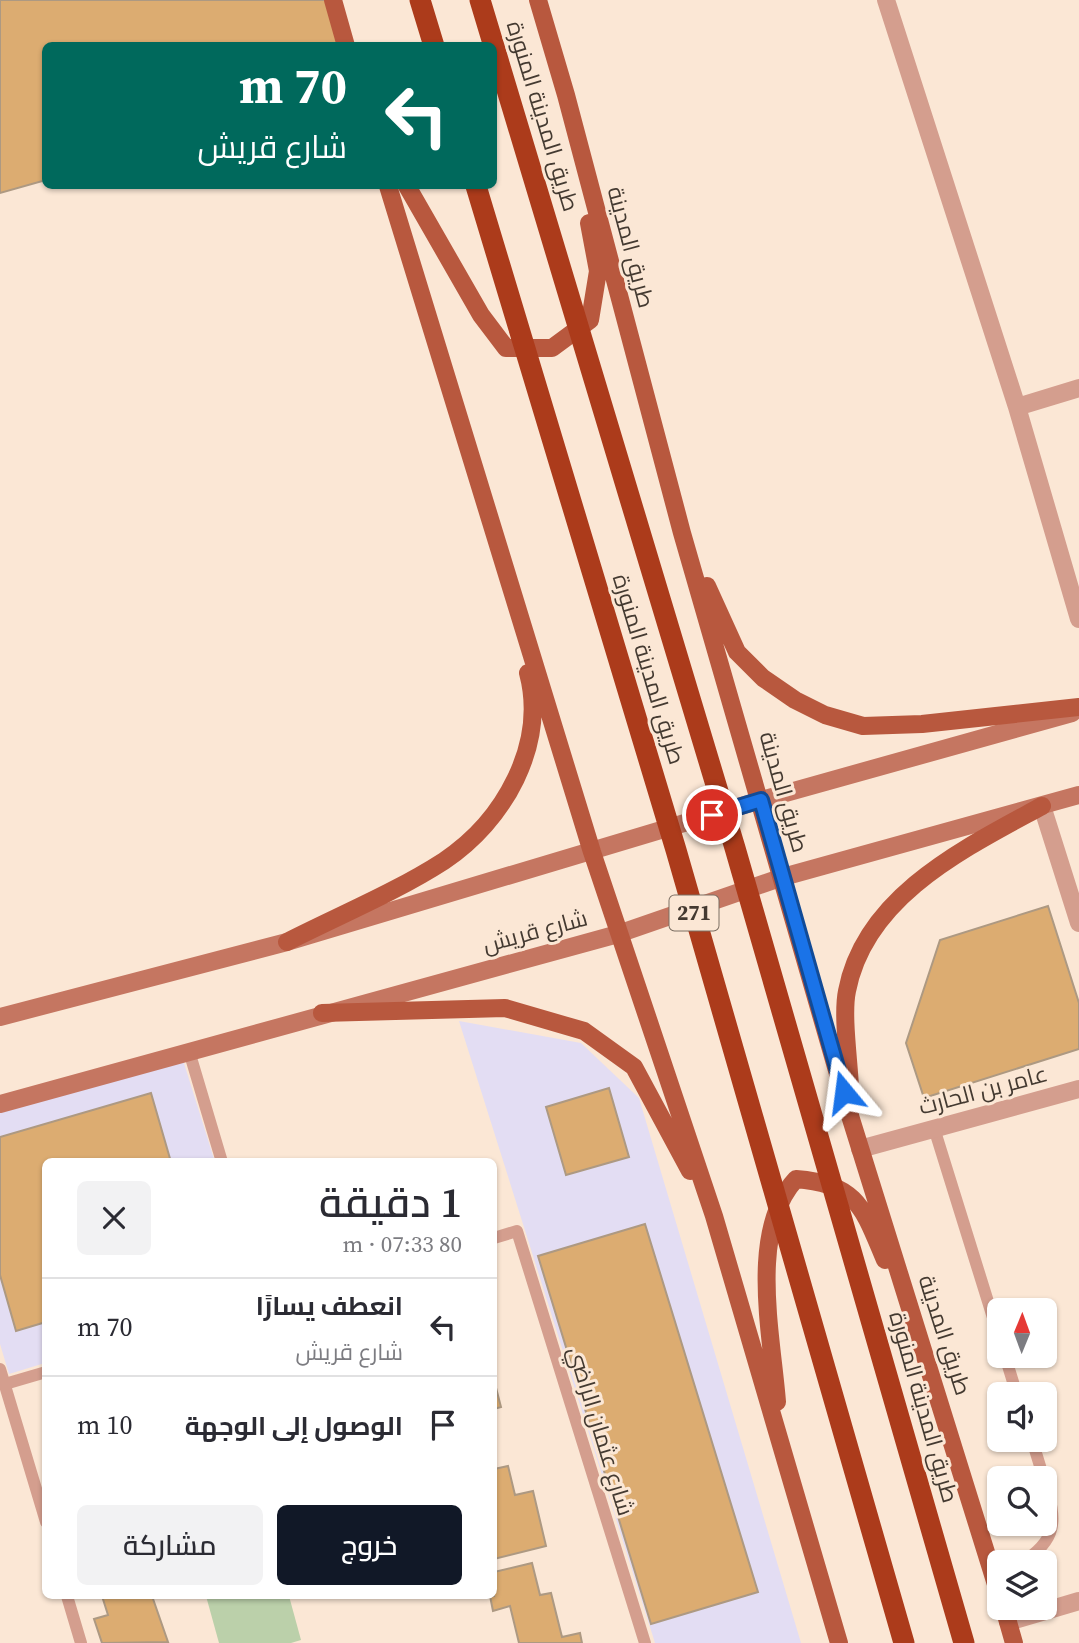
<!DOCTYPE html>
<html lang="ar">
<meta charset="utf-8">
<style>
:root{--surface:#fff;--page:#f2f2f3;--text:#2b2b33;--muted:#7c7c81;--line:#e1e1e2;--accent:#111827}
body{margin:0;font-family:"Source Serif 4",Cairo,serif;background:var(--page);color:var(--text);direction:rtl;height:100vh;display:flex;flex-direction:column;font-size:26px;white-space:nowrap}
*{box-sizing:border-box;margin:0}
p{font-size:23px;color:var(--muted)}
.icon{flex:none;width:38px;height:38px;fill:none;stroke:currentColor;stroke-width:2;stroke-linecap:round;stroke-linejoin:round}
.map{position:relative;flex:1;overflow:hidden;direction:ltr}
.details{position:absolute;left:42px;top:1158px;width:455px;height:441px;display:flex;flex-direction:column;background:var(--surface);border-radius:10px;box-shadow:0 2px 5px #0004;direction:rtl}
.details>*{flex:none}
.guide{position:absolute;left:42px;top:42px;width:455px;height:147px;border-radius:10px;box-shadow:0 2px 5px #0004;direction:rtl;background:#00695c;color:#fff;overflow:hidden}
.needle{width:46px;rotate:1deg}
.buttons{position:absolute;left:987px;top:1298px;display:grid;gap:14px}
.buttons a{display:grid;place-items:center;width:70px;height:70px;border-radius:10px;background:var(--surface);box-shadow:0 2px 5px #0004;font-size:35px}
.pin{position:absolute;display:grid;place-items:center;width:60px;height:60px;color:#fff;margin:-30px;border:4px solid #fff;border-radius:50%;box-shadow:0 2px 7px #0007}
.me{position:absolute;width:77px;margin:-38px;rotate:344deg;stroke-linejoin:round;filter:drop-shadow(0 0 5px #0008)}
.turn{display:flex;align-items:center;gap:24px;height:147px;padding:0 35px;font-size:32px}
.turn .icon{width:91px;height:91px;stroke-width:2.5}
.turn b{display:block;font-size:49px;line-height:60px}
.round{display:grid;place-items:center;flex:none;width:74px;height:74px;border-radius:10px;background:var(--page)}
.headline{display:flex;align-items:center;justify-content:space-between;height:119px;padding:0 35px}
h1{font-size:42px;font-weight:600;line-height:52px}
.action{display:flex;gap:14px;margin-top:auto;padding:14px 35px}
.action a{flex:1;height:80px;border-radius:10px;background:var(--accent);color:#fff;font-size:28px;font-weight:600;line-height:80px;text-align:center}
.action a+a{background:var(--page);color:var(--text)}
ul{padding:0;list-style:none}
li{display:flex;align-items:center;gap:21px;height:98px;padding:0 35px;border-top:2px solid var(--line)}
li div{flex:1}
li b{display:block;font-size:26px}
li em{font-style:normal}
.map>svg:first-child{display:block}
</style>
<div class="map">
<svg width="1079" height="1643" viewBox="0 0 1079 1643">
<rect width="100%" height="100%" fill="#fbe7d5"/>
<!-- commercial -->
<path fill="#e3ddf3" d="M459,1021L581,1043L639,1098L801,1643H655Z
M183,1060L215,1162H46L45,1363L9,1374L0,1344V1112Z"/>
<!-- green -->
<path fill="#bbd0aa" d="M206,1596H289L301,1640L291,1643H219Z"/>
<!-- building -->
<path fill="#dcac71" stroke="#ad9982" stroke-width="2" d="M0,0H327L341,46H46V180L0,193Z
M1048,906L1079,1003V1049L924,1098L906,1043L940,940Z
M609,1088L629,1157L566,1175L546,1107Z
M151,1093L171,1162H46V1322L16,1331L0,1275V1137Z
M645,1224L758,1592L651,1624L538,1256Z
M494,1380L501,1407L494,1409Z
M508,1466L515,1495L533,1491L546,1546L494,1559V1469Z
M532,1563L540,1595L551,1593L562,1637L580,1633L582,1643H519L510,1606L493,1611L490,1596H494V1572Z
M102,1596H152L168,1642L102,1643L94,1619L108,1615Z"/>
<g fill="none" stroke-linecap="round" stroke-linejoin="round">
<!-- lane -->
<path stroke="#d49e8e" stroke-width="12" d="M189,1051L222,1162
M934,1128L999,1337
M494,1238L517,1231L645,1643
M1005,1356L1017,1395
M0,1369L46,1522
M5,1384L46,1372
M1032,1440L1044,1479
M1021,1563C1058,1540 1057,1521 1045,1482
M67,1596L81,1643"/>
<!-- street -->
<path stroke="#d49e8e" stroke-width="18" d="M886,0L1017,407L1079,619
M1017,407L1079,388
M1042,806L1079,923
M860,1149L1079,1089
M1008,1622L1079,1601"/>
<!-- secondary -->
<path stroke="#c57661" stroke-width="18" d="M0,1017L287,942L761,800L1072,713
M0,1104L618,934L783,877L1079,795"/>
<!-- primary -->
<path stroke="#b8583e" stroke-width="18" d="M333,0L346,46
M538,0L566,95L682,533L851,1119L999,1594
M388,186L592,852L714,1216L839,1643
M407,186L481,315L506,348H552L590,320L598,271L589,223
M707,586L737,652L763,678L795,700L825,715L863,726L922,724L1079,707
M287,942C338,916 396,892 444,861C504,821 547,745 528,673
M322,1013L505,1008L584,1031L634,1067L690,1171
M850,1088C849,1061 842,1015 847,991C865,896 965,848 1042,806
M777,1402C772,1336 748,1231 796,1179C858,1184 863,1208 885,1260
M1004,1608L1014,1643"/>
<!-- highway -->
<path stroke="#ac3b1b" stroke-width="21" d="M420,0L434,46"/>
<!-- highway-bridge -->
<path stroke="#ac3b1b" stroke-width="21" d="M480,0L735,848L964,1643
M476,186L676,850L904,1643"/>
</g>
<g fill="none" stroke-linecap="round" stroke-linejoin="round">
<defs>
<path id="route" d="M712,815L761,800L844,1092"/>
</defs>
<!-- route casing -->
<use href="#route" stroke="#114b97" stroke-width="18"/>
<!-- route -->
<use href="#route" stroke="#1a73e8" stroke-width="12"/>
</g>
<g text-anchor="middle" stroke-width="6" stroke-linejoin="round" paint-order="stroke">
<!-- shield labels -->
<rect fill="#fbe7d5" stroke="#7b6e62" stroke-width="2" x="669.5" y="895.5" width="49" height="35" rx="5"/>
<g font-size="21" font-weight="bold" fill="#443a31">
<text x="694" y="920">271</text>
</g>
<!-- street labels -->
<g font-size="23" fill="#443a31" stroke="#fbe7d5">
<text transform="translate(543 116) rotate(73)" y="8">طريق المدينة المنورة</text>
<text transform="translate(631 247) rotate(75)" y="8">طريق المدينة</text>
<text transform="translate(649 669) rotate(73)" y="8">طريق المدينة المنورة</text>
<text transform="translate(784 792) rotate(74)" y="8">طريق المدينة</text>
<text transform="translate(535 931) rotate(-15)" y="8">شارع قريش</text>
<text transform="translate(983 1090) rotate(-15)" y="8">عامر بن الحارث</text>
<text transform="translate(945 1335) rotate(72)" y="8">طريق المدينة</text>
<text transform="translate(924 1407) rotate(74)" y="8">طريق المدينة المنورة</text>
<text transform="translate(601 1431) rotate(73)" y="8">شارع عثمان الراضي</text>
</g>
</g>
</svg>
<div class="buttons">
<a><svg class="needle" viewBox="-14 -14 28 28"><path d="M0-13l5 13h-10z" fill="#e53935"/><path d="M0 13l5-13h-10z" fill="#7c7c81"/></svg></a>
<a><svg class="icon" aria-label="sound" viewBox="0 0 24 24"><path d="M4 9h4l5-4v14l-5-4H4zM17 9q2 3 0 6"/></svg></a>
<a><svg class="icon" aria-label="search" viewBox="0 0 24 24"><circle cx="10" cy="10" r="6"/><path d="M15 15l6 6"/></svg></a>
<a><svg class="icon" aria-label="layers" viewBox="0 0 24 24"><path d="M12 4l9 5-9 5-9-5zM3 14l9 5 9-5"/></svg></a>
</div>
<div class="pin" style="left:712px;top:815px;background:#d93025"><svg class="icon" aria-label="arrive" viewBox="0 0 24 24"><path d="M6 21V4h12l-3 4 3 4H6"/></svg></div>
<svg class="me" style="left:844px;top:1092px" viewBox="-20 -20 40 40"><path d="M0-17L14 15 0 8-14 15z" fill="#1a73e8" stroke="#fff" stroke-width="4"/></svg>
<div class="guide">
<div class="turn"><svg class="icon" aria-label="left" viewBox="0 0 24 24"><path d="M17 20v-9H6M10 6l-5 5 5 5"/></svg><div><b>70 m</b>شارع قريش</div></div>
</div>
<section class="details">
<div class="headline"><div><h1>1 دقيقة</h1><p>80 m · 07:33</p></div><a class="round"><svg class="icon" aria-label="close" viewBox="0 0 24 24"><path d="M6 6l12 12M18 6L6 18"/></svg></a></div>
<ul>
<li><svg class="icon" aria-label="left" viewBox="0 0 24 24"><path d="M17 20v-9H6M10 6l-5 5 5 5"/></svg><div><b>انعطف يسارًا</b><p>شارع قريش</p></div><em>70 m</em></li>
<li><svg class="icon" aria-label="arrive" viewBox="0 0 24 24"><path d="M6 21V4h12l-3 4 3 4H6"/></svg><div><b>الوصول إلى الوجهة</b></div><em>10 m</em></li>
</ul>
<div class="action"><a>خروج</a><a>مشاركة</a></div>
</section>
</div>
